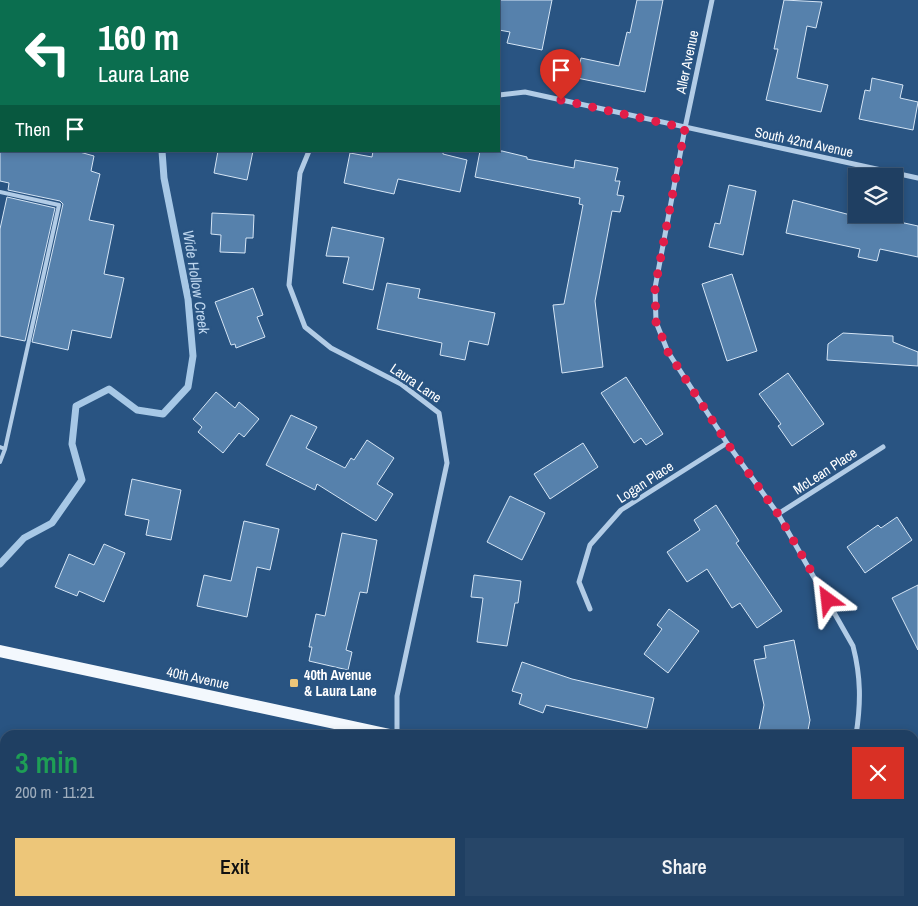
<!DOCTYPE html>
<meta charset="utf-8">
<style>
:root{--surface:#1f3f62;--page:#274668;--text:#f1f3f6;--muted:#a1afbe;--line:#3c5877;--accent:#edc679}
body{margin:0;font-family:"Archivo Narrow",sans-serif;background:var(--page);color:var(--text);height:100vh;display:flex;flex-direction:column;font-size:19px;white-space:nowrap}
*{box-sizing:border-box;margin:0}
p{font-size:16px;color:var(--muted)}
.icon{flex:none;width:28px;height:28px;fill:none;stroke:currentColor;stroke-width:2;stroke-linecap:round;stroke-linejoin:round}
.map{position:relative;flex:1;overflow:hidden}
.panel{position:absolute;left:0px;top:730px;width:919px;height:176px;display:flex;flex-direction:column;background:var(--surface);border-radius:15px 15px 0 0;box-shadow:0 2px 8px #0003,0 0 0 1px var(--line)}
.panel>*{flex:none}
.hud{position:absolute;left:0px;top:0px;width:500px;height:152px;box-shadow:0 2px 8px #0003,0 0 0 1px var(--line);background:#0b6e4f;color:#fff;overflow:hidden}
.tools{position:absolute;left:848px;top:168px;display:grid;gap:10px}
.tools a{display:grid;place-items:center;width:55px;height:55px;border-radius:0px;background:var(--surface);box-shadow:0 2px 8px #0003,0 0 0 1px var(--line);font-size:25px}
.pin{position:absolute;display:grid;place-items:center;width:42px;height:42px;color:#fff;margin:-51px -21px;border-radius:50% 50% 50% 0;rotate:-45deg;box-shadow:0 0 5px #0007}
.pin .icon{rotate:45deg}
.me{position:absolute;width:55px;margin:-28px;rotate:330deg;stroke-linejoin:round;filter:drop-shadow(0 0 4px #0008)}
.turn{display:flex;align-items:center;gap:18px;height:105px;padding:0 15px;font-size:22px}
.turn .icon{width:65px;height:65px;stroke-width:2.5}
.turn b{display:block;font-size:35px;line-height:42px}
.then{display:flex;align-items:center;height:48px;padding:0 15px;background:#0003;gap:10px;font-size:19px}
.round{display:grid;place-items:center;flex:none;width:52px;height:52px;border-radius:0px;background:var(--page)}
.head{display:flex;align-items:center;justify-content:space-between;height:85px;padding:0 15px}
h1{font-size:30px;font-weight:600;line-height:38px;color:#1e9e55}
.primary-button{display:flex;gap:10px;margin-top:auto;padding:10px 15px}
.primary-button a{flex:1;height:58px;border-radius:0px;background:var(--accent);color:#111;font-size:20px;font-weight:600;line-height:58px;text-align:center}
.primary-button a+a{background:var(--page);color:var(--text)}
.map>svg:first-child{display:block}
</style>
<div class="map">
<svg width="918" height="906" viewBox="0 0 918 906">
<rect width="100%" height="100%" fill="#295482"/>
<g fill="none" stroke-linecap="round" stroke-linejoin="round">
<!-- stream -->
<path stroke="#a7c8e6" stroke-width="7" d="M97,0V1
M0,564L24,538L52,523L82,480L72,444L76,406L109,389L137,410L163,414L188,387L193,356L188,299L164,178L162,151"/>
</g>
<!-- building -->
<path fill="#5681ac" stroke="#d5e5f5" d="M499,0H552L542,50L507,43L510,32L499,30Z
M637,0H663L645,92L577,78L581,58L619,66L627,32L630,33Z
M784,0L822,2L816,28L807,26L797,78L828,85L821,112L766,100L778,49H774Z
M872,78L903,85L900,98L918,102L913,130L859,119L865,90L870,91Z
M0,151H76L94,156L91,171L100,174L89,220L114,225L104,274L124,278L111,338L72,330L68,350L32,342L63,204L60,201L8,190L9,183L0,181Z
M218,151H253L247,180L214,173Z
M373,151H443V154L467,160L460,192L398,179L394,194L344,183L350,153L372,157Z
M480,151H502L527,157V159L574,168L575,160L618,168L615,181H620L617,195L624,196L620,212L612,211L595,301L603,367L562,373L553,305L564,304L583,205L579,204L580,198L475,177Z
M729,185L756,191L743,255L709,247L715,223L720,224Z
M7,197L55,208L25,341L0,336V229Z
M793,200L862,218L863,214L918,226V257L880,249L877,261L858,257L860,249L786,233Z
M212,213L254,215L253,238H246L245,253L220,252L221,235L211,234Z
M332,227L384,238L373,290L343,283L349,257L326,256Z
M732,274L757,351L727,361L702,284Z
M387,283L420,289L418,298L495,313L488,345L469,341L465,360L440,355L442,343L377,329Z
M253,288L263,315L257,317L265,337L236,348L235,344L231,345L215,302Z
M843,333L893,336V342L918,352V366L827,360L828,344Z
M788,373L824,424L792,446L778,426L781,424L759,394Z
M626,377L663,434L646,445L641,438L634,443L601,393Z
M216,392L235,408L239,402L259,419L244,437L239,433L223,453L198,432L202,427L193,419Z
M291,415L317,427L306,448L345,468L351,458L354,460L367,440L394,458L377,484L393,494L376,521L317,484L315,490L266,465Z
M583,443L598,467L550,499L534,474Z
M132,479L181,490L171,540L146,535L149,520L125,515Z
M510,496L545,513L522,560L487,542Z
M716,505L739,541L736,543L782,611L757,628L740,603L732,608L707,569L687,582L667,552L700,530L694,520Z
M897,517L912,540L865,573L847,547L878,525L881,528Z
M244,521L279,529L270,570L257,567L247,617L197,606L204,575L231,581Z
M342,533L377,540L367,593L360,592L346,650L352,652L348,670L309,661L312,647H309L316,614L325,616Z
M104,544L125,553L104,602L79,591L77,596L55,587L69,554L94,565Z
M474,575L521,581L518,603H515L507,646L477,642L483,598L471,597Z
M918,585V650L892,598Z
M669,609L699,631L668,673L644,654L662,629L657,625Z
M794,640L810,720L807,735H758L764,705L754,660L766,658L764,646Z
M522,662L572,679L654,698L647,728L546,705L543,713L519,704L522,694L512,691Z"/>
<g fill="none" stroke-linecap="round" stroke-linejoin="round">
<!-- lane -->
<path stroke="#b2cce6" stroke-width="4" d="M0,103H1
M0,192L59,205L5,449L0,447
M0,462L5,449"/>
<!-- street -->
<path stroke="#b2cce6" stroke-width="5" d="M712,0L685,128L655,288L656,322L668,352L727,443L778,514L853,646C861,677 861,703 856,735
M499,95L525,92L918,178
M309,151L300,173L289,285L305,327L331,348L401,384L439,413L447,463L397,696V735
M778,514L883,447
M590,609L579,582L590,545L621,510L727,443
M365,906L366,901
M821,906L822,901"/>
<!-- primary -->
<path stroke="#f3f8fd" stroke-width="12" d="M0,651L390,735
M914,850L918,851"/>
</g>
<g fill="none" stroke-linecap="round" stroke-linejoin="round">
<!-- route -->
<path stroke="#e11d48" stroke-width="9" stroke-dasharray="0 16.2" d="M561,100L685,128L655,288L656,322L668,352L727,443L778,514L828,600"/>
</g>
<!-- markers -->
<rect fill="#edc679" stroke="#295482" stroke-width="2" x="289" y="678" width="10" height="10" rx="2.5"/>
<g text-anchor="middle" stroke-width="5" stroke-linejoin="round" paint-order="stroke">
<!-- street labels -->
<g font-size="14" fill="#fff" stroke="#295482">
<text transform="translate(687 62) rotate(-78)" y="5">Aller Avenue</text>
<text transform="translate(804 142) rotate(12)" y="5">South 42nd Avenue</text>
<text transform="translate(416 383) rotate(34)" y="5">Laura Lane</text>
<text transform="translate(825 471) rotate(-33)" y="5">McLean Place</text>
<text transform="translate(645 482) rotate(-33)" y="5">Logan Place</text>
<text transform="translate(198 678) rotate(12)" y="5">40th Avenue</text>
</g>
<!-- poi labels -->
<g font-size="14" font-weight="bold" fill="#fff" stroke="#295482" text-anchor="start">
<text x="304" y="680">40th Avenue<tspan x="304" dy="16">&amp; Laura Lane</tspan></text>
</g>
<!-- water labels -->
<g font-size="15" font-style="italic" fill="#bed6ee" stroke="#295482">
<text transform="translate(196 282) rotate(81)" y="5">Wide Hollow Creek</text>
</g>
</g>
</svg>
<div class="tools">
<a><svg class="icon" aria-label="layers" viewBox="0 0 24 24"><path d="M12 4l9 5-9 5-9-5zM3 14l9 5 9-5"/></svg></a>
</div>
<div class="pin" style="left:561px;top:100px;background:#d93025"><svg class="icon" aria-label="arrive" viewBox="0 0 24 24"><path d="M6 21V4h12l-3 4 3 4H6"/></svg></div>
<svg class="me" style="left:828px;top:600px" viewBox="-20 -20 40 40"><path d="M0-17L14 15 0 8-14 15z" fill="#e11d48" stroke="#fff" stroke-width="4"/></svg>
<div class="hud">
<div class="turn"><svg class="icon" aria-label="left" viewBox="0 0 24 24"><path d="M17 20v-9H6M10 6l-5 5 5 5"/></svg><div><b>160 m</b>Laura Lane</div></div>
<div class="then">Then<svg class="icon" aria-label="arrive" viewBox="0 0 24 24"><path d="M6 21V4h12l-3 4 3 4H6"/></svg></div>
</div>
<section class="panel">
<div class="head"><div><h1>3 min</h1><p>200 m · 11:21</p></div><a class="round" style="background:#d93025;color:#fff"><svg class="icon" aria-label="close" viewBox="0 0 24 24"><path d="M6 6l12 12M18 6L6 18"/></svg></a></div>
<div class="primary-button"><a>Exit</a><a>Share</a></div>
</section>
</div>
